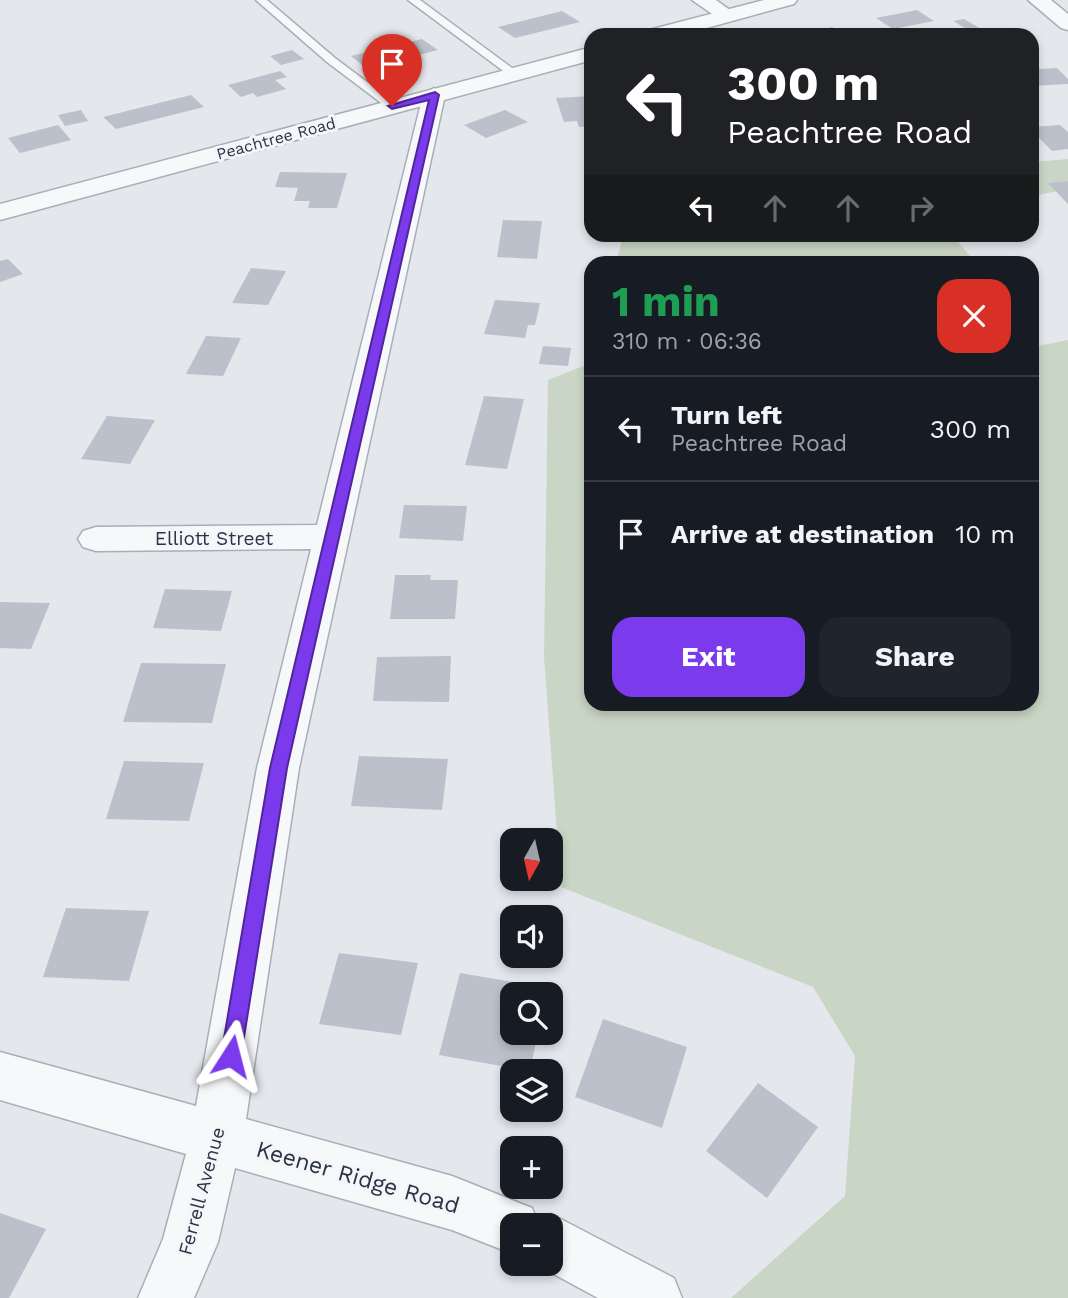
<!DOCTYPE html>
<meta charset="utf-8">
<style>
:root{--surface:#171b24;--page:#20242c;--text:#f1f3f6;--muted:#9ea1a6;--line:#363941;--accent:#7c3aed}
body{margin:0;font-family:"Work Sans",sans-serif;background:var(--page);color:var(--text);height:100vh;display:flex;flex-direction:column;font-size:26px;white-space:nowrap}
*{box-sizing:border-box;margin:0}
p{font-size:23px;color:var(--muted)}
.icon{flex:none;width:38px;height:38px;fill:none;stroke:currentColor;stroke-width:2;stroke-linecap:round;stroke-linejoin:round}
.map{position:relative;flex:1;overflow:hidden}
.drawer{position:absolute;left:584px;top:256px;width:455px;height:455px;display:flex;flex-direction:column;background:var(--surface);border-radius:21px;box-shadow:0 4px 10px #0003}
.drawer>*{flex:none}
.hud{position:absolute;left:584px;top:28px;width:455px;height:214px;border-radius:21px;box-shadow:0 4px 10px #0003;background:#202124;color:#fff;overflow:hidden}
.needle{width:46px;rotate:188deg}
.fabs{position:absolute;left:500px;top:828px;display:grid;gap:14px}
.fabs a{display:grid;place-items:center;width:63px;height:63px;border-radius:14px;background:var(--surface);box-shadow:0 4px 10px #0003;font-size:35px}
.pin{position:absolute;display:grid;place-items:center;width:60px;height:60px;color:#fff;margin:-72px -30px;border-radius:50% 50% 50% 0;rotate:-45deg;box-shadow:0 0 7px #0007}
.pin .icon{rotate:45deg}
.me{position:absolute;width:77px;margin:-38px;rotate:9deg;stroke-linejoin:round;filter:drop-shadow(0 0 5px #0008)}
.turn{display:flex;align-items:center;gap:24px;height:147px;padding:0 28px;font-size:32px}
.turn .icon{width:91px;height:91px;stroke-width:2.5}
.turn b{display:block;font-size:49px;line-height:60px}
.lanes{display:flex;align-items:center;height:66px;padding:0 28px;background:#0003;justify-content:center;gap:35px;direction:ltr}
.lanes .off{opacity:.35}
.round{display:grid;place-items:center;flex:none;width:74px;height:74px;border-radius:21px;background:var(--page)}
.overview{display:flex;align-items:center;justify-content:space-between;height:119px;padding:0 28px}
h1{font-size:42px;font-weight:700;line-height:52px;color:#1e9e55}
.button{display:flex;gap:14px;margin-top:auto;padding:14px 28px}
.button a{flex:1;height:80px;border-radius:21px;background:var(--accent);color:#fff;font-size:28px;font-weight:700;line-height:80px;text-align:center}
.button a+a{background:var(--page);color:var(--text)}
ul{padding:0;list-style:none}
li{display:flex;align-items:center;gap:21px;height:105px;padding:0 28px;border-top:2px solid var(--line)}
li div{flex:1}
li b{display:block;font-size:26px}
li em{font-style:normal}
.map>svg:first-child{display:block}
</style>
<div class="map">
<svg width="1068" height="1298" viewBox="0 0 1068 1298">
<rect width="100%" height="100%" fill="#e4e7ec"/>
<!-- green -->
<path fill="#c9d6c5" d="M1068,159V189L1033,196V162Z
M624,234L952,235L975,262H616Z
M1068,340V1298H731L845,1196L855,1056L813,987L561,887L544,657L548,380L591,363L592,704H1032L1033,347Z"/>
<!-- building -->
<path fill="#bbc0ca" d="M917,10L934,21L893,29L876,18Z
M562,11L580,22L515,38L498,27Z
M964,19L983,30L972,32L953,21Z
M832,27L847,35H805V34Z
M422,39L438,50L366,68L351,56Z
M292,50L304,59L281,65L270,56Z
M1032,60L1040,69L1057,68L1068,79V84L1032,86Z
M280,71L287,77L275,80L286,89L257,97L253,93L241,97L228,85Z
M191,95L204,107L116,129L103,117Z
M592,96V126L579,127L577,121L564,122L556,98Z
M81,110L88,121L65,126L58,115Z
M505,110L528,122L486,138L464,125Z
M58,125L71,140L20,153L8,138Z
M1060,125L1068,132V149L1052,151L1032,131V127Z
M280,172L347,173L337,208H308L310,201H294L298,188L275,187Z
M1068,181V204L1048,183Z
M503,220L542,221L537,259L497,257Z
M8,259L23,274L0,282V261Z
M251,268L286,271L268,305L232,303Z
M495,300L540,303L535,325H528L525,338L484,334Z
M206,336L241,338L223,376L186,374Z
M543,346L571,348L568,366L539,364Z
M484,396L524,399L507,469L465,465Z
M107,416L155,420L130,464L81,459Z
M404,505L467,506L463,541L399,538Z
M395,575H431L430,580H458L455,619H390Z
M165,589L232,591L221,631L153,628Z
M0,602L50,603L31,649L0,648Z
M451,656L449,702L373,701L377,657Z
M141,663L226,664L212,723L123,722Z
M359,756L448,759L442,810L351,806Z
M124,761L204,763L189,821L106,819Z
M66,908L149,911L129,981L43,977Z
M339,953L418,963L401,1035L319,1024Z
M460,973L547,988L545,994H513V1032H538L530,1071L439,1055Z
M603,1019L687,1047L662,1128L575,1097Z
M758,1083L818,1127L767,1198L706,1151Z
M0,1213L46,1229L9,1298H0Z"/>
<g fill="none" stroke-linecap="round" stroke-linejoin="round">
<defs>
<path id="service" d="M256,0H267L335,58L396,104V108H388L327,62Z
M408,0H420L520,74L510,76Z"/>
<path id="minor" d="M692,0H716L738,16L735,20H721Z
M434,88L445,95L299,768L246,1119L452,1176L532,1208L537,1220L551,1214L674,1278L682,1298H598L535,1264H551V1225H513V1254L452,1230L235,1168L218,1242L194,1298H138L163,1239L186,1154L0,1100V1052L196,1106L257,768L311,549L96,551L83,547L78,539L83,531L96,527L317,525L423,95Z"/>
<path id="tertiary" d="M764,0H797L794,4L681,35H646L649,30Z
M1028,0H1051L1068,14V30L1061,28Z
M592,47V60L0,220V204Z"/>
</defs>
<!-- service casing -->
<use href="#service" stroke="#a9aeb7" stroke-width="3"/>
<!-- minor casing -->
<use href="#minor" stroke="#a9aeb7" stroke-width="3"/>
<!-- tertiary casing -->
<use href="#tertiary" stroke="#a9aeb7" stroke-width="3"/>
<!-- service -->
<use href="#service" fill="#f7f8fa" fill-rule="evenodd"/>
<!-- minor -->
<use href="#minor" fill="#f7f8fa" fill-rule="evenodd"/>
<!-- tertiary -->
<use href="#tertiary" fill="#f7f8fa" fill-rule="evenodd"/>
</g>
<!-- route -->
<path fill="#7c3aed" stroke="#51269a" stroke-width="2" d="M435,92L439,95L287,768L241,1056L238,1063L231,1066L224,1063L221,1056L270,768L429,100L392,109L388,106Z"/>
<g text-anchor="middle" stroke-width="6" stroke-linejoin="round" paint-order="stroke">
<!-- far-street labels -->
<g font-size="16" fill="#2b3445" stroke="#f4f6f9">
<text transform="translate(276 138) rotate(-15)" y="6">Peachtree Road</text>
</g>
<!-- street labels -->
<g font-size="19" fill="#2b3445" stroke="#f4f6f9">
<text x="214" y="545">Elliott Street</text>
<text transform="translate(201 1191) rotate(-75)" y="7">Ferrell Avenue</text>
</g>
<!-- near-street labels -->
<g font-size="23" fill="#2b3445" stroke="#f4f6f9">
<text transform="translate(358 1177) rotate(16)" y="8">Keener Ridge Road</text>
</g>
</g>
</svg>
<div class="fabs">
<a><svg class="needle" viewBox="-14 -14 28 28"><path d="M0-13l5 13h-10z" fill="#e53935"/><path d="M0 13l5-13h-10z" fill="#9ea1a6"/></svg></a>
<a><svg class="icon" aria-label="sound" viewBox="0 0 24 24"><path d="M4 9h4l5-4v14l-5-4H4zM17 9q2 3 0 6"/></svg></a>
<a><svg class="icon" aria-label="search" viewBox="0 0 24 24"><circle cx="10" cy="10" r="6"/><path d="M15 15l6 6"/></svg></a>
<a><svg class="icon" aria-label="layers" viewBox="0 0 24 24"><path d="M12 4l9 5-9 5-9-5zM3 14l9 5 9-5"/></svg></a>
<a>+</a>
<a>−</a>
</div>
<div class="pin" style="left:392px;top:106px;background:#d93025"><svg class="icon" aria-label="arrive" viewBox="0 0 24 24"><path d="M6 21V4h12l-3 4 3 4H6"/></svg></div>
<svg class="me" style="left:231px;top:1056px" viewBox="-20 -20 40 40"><path d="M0-17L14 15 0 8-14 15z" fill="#7c3aed" stroke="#fff" stroke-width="4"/></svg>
<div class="hud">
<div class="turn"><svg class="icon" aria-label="left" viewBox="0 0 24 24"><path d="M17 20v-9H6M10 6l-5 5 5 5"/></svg><div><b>300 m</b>Peachtree Road</div></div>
<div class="lanes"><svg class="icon" aria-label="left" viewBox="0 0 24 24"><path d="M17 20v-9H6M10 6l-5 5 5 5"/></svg><svg class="icon off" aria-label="ahead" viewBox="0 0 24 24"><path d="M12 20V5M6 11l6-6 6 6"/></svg><svg class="icon off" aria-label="ahead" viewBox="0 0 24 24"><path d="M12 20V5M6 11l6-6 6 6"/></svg><svg class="icon off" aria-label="right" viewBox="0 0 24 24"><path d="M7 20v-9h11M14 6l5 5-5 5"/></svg></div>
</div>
<section class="drawer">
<div class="overview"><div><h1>1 min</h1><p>310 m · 06:36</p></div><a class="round" style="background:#d93025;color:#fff"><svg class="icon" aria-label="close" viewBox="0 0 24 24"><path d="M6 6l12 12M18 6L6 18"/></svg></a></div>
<ul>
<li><svg class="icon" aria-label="left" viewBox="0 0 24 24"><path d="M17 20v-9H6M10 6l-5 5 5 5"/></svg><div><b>Turn left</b><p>Peachtree Road</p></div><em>300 m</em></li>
<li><svg class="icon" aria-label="arrive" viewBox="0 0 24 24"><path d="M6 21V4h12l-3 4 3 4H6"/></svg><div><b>Arrive at destination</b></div><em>10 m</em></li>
</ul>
<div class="button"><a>Exit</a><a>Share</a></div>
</section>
</div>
